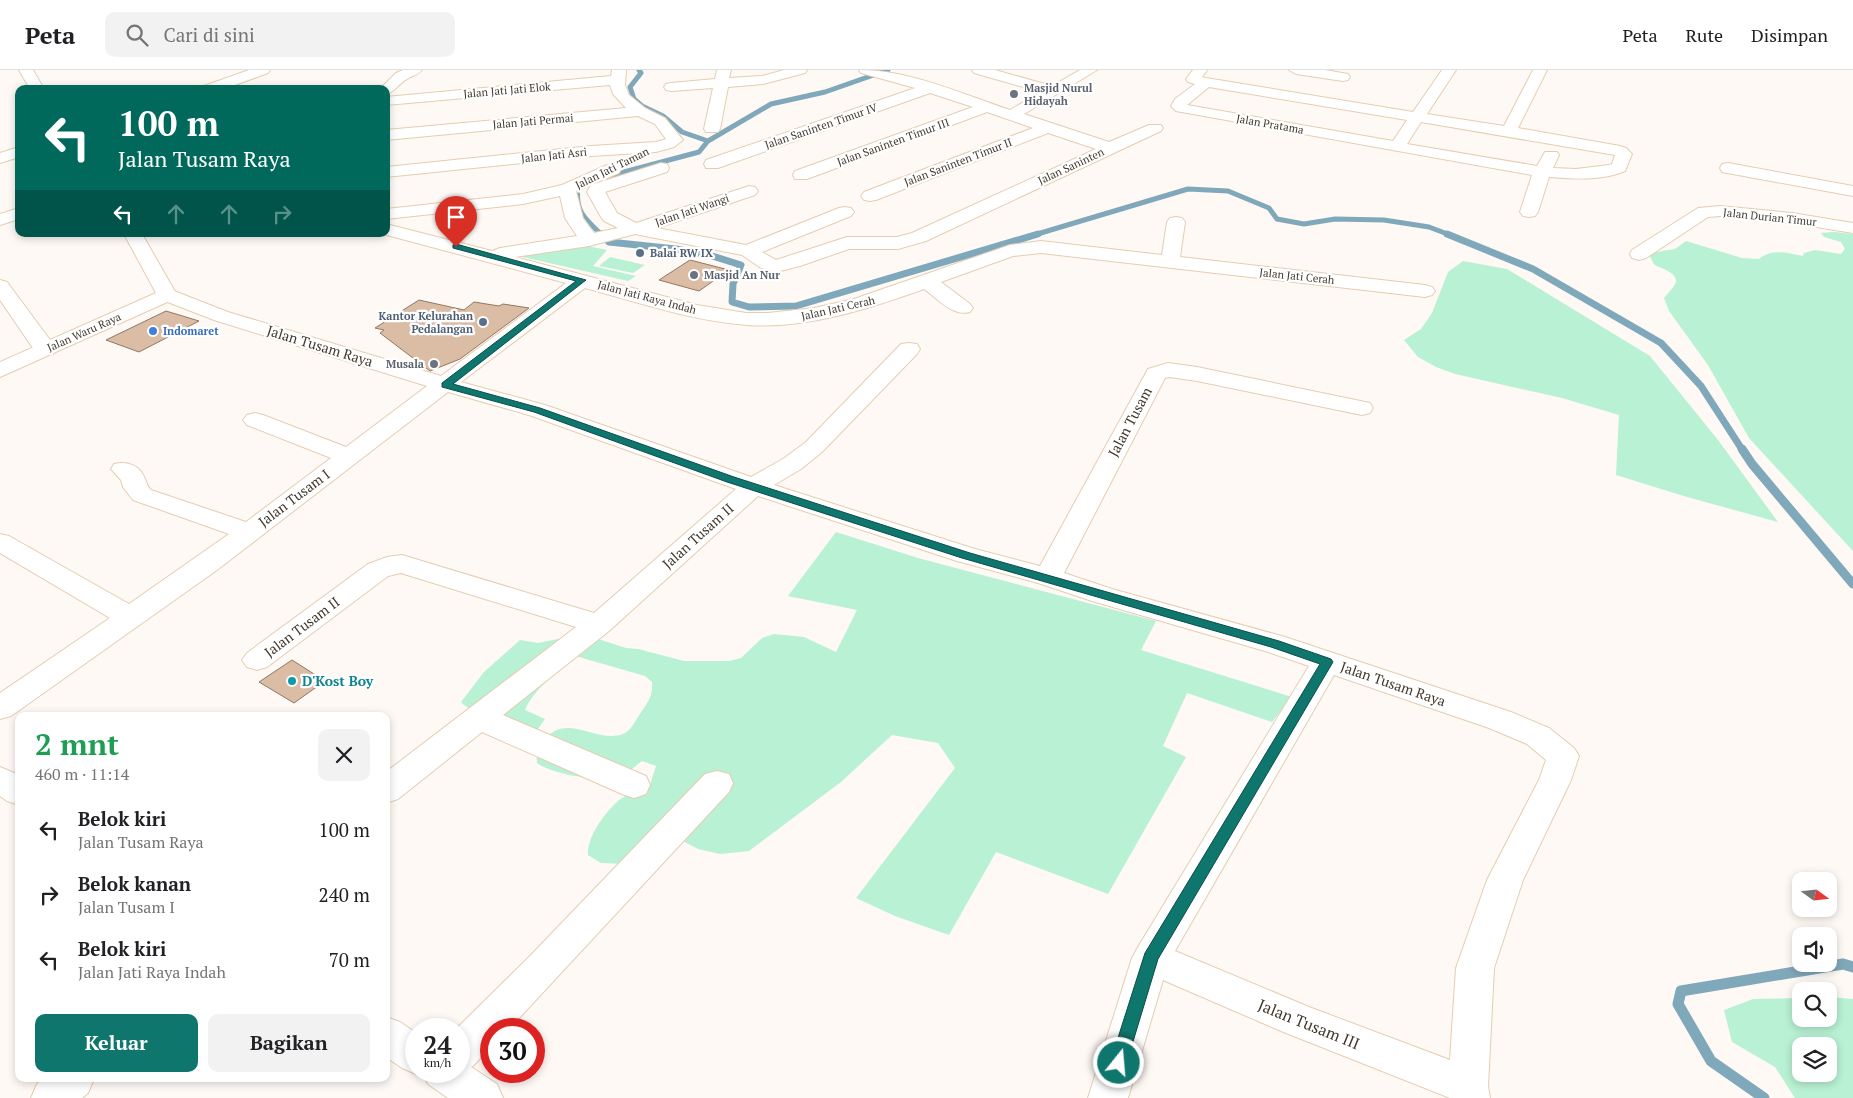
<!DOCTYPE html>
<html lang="id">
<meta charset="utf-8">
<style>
:root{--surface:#fff;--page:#f2f2f2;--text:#202124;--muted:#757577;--line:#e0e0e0;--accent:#0f766e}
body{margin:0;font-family:"PT Serif",serif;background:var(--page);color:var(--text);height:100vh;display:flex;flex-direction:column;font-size:19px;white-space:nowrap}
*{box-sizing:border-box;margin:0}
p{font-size:16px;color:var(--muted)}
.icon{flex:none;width:28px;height:28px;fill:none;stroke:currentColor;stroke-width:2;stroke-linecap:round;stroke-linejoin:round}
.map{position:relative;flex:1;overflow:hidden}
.details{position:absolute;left:15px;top:642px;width:375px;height:370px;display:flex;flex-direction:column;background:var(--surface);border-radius:10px;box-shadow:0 2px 8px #0003}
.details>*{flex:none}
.banner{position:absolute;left:15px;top:15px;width:375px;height:152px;border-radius:10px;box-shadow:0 2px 8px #0003;background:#00695c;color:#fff;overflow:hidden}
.needle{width:32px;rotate:105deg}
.buttons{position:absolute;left:1792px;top:802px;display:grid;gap:10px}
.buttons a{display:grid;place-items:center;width:45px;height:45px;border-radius:10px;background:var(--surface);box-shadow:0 2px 8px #0003;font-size:25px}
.speed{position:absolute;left:405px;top:948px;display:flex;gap:10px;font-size:25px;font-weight:700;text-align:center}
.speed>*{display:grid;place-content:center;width:65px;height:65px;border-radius:50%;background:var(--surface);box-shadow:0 2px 8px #0003;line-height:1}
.speed small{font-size:12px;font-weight:400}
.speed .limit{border:8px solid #d22;background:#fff;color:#111}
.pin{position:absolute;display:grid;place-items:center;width:42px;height:42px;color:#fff;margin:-51px -21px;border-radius:50% 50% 50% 0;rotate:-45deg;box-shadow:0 0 5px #0007}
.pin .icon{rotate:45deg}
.me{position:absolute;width:55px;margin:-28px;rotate:17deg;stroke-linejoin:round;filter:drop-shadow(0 0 4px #0008)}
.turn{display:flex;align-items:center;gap:18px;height:105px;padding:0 20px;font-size:22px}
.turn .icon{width:65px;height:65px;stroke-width:2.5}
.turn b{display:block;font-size:35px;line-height:42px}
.lanes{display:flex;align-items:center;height:48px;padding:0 20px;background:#0003;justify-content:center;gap:25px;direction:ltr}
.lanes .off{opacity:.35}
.round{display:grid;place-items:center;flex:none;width:52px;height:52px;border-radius:10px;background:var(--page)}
.summary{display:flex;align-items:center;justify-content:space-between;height:85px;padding:0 20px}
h1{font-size:30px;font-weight:800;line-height:38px;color:#1e9e55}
.action{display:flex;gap:10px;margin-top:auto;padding:10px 20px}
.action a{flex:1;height:58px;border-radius:10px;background:var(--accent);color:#fff;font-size:20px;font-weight:800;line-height:58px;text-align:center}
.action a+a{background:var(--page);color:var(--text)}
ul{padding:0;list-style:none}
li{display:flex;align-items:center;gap:15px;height:65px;padding:0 20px}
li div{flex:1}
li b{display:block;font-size:19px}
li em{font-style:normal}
header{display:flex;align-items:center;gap:30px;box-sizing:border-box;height:70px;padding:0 25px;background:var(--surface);border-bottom:1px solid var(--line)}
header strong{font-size:24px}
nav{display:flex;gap:28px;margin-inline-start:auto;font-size:18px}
.search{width:350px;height:45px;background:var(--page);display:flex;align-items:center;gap:12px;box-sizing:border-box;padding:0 18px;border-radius:10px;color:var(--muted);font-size:19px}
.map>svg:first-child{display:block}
</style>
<header>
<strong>Peta</strong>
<div class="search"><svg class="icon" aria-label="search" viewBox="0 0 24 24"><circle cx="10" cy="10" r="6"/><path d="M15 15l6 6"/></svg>Cari di sini</div>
<nav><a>Peta</a><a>Rute</a><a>Disimpan</a></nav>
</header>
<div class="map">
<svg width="1853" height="1028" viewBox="0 0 1853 1028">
<rect width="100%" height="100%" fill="#fef9f4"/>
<!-- green -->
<path fill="#b8f1d4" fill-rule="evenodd" d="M1834,162L1853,164V481L1749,368L1708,295L1669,241L1664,228C1674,216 1685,209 1664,199C1661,198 1656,196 1654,194C1652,191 1650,186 1649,183L1675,179L1686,171L1742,188L1759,189C1772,178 1787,183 1803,186L1804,183L1815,180L1841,184L1845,179L1841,172L1824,167L1821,163Z
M583,175L607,180L593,196L636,206L628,211L514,185Z
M610,187L645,195L633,203L599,196Z
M1463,191L1507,199L1650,286L1718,370L1778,452L1687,427L1616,405L1619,345L1562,328L1455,304L1436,297L1418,287L1404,270L1421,259L1432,243L1448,202Z
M836,462L918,488L1156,551L1141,580L1292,627L1272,652L1187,623L1163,676L1186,687L1108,824L996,782L949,865L895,846L856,828L955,698L938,673L892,665L841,712L749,781L720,784L698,779L677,768L626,794L601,793L588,785C587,766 605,743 618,731C626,724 640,720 650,715L656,696L642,691C635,696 625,706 616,708C599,712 551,704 537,693C536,684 538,680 543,672C565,640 595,674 623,664C631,661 635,651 640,644C648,632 653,627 652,612L645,606L579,587H574C557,602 534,619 525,640L545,649L538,659C535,660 530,661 527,661C516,662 467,640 461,632L484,602L520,570L538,573L583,564L626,578L638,579L684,591H730L741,588L762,568L774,564L804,567L836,582L857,540L788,526Z
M1829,927L1853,929V1028H1795L1775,997L1732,972L1724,940L1753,929L1801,928V949H1829ZM1801,976H1829V1004H1801Z"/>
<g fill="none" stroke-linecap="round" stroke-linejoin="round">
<!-- stream-far3 -->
<path stroke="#80a8bb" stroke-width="5" d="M639,0L641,3L630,17L634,29L642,36L663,46L682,62L708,71
M609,106L699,82L708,71L771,34L825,22L888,0
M585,115L578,117C575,142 585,149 602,165
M1034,165L1188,119L1228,121L1269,138L1277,149L1304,154L1335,149L1384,150L1429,157L1450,165"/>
<!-- stream-far2 -->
<path stroke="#80a8bb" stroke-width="7" d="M601,164L609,172L676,179L709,185L741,195L733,214L732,232L749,237L796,236L1038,164
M1447,164L1533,199L1661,273L1701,316L1743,381"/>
<!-- stream-far1 -->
<path stroke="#80a8bb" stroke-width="9" d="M1742,379L1752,394L1853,514"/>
<!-- stream -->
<path stroke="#80a8bb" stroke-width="11" d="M1764,1028L1711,991L1678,934L1681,921L1843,894L1853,897"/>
</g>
<!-- building -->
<path fill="#dbbda6" stroke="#927761" d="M690,190L729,200L699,221L659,210Z
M419,230L464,240L474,232L499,236L503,234L529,238L460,289L430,301L380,263L384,260L375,258Z
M166,241L199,251L139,282L106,270Z
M292,590L325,611L294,633L259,612Z"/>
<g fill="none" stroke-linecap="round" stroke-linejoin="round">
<defs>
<path id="minor" d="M403,0H422C418,5 413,5 407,9C399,13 395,22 386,24V19H380L396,3Z
M612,0H626L625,15L629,25L645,38L665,48L683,70L674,77L656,82L591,86L386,107V97L591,76L656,72L666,69L655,54L638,46L386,70V60L626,38L613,24L610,15L386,35V27L611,6Z
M717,0H731L729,8L762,6L784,0H807L805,3L763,14L728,17L720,59L718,62H706L704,59L713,18L671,21L666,20L664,17L666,14L671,13L715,9Z
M859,0C910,0 962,24 1010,40L1041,22L974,3L972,0H995L1052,16L1080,0H1097L1024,44L1109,72L1149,55H1161L1163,58L1161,61L926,171L898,179H849L800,196L776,202L761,198L742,185L635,164L589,176L515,187L697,235L746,243H768L814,238L854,229L1010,175L1041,171L1162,185L1167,152L1170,148L1176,147L1182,148L1185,152L1180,187L1425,215L1432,217L1435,221L1432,225L1425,227L1041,183L1013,186L941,212L970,234L973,238L970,242C953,247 937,228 924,219C868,239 807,259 747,255C692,251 637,232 585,218L461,312L545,335L751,407L783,389L806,372L901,274L909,273L917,274L920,279L917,284L822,382L801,399L774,415L975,479L1040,496L1148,299L1168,293L1197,297L1370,333L1373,338L1370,343L1362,345L1197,311L1169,307L1165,308L1064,503L1112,519L1285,567L1511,642L1549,658L1574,678L1579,686L1571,710L1523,810L1494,898L1488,1016L1490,1028H1450L1281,961L1163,910L1128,1028H1088L1132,888L1138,877L1309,596L1265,581L1092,531L1038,513L957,491L758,426L609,561L503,645L646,706L650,715L646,724L634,728L622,724L482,662L398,729L386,733V702L576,557L401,503L388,506L267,597L257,600L247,597L242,590L247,583L368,494L387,487L402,485L594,543L736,419L529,345L448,322L217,500L11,646L0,649V623L110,548L0,483V464L9,466L129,534L229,464L133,430L123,417L121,410L111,399L114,394C127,391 140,395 145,409C147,413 147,416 151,420L246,452L331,388L247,355L243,350L247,345L255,343L263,345L346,377L427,316L214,250L160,229L157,225L160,221L167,219L174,221L228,242L441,306L566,213L383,164H386V154L492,181L500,178L577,166L565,148L560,126L523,134L386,149V139L523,124L562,115L607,95H619L621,99L619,103L576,121L583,148L594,163L618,158L604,151L601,147L587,122L591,115L661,93L667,94L669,98L667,102L605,122L617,143L636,153L749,116L755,117L758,121L755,125L657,158L746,175L839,138L845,137L851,138L854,142L851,146L762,182L776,190L847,167H897L912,163L1096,79L1048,63L876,130L870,131L864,130L861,126L864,122L1033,58L987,42L807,109H795L793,105L795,101L973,37L930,23L718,98H706L704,94L706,90L915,18L861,3ZM1334,605L1489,658L1527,674L1546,690L1539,710L1487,810L1456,898L1450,990L1309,937L1175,881Z
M1193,0H1207L1202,7L1206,8L1413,42L1442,0H1456L1427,44L1504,56L1533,0H1547L1518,58L1620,76L1626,78L1632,84L1625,101C1602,111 1573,109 1549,107L1538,142L1535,146L1529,147L1523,146L1520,142L1532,105L1176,41L1171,36L1175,29L1195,14L1188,12L1186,9ZM1209,17L1407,50L1393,71L1187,35ZM1421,52L1615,85L1612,94L1609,95L1576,99L1553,98L1559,85L1557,82H1545L1537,96L1407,74Z
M1289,0H1325L1348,4L1350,7L1348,10L1343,11L1296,4Z
M220,11L239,16L241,19L215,18L213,15L215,12Z
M1728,93L1853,116V126L1722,102L1720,98L1722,94Z
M1720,136L1792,143L1853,153V163L1792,153L1720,146L1708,147L1646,188L1639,190L1632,188L1630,184L1632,180L1698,138Z
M19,138V149L0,155V144Z
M0,210L7,212L53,274L56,279L53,284L45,285L37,284L0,230Z
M717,701L729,704L733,713L729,722L509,959H491V977L473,996L459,1001H458L459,959H456L529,887L705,704Z
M43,1009H94L88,1023L82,1028H31L37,1014Z"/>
<path id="tertiary" d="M249,0H270L268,3L224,19H202L204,16Z
M19,77V87L0,93V83Z"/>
<path id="secondary" d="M19,0H33L44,19H30Z
M124,164H142L177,225L174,229L0,307V292L156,223Z
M0,697L19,705V735L7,731L0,726Z
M386,947L400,952L416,963V1001H422L416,1004L402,998L386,987Z
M459,989L497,1014L503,1028H448L428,1014L422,1001H459Z"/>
</defs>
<!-- minor casing -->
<use href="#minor" stroke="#e5cdb1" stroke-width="2"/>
<!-- tertiary casing -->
<use href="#tertiary" stroke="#e5cdb1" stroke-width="2"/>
<!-- secondary casing -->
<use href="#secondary" stroke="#e5cdb1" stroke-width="2"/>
<!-- minor -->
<use href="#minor" fill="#fff" fill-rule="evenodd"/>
<!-- tertiary -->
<use href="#tertiary" fill="#fff" fill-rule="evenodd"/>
<!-- secondary -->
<use href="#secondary" fill="#fff" fill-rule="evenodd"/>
</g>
<!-- route -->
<path fill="#0f766e" stroke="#0a4d48" d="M456,174L586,210L453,314L540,338L734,407L970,483L1279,571L1331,589L1333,592L1158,889L1125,998L1119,1001L1113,998L1110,993L1145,883L1320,594L1271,577L962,488L727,412L534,342L442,317V313L576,211L453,178V175Z"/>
<!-- markers -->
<g fill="#6b7280" stroke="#fff" stroke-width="2">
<circle cx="1014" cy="24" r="5"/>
<circle cx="694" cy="205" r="5"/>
<circle cx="434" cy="294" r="5"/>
</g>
<g fill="#5c6f8a" stroke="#fff" stroke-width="2">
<circle cx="640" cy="183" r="5"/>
<circle cx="483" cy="252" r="5"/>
</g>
<circle fill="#3f7fe0" stroke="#fff" stroke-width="2" cx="153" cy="261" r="5"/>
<circle fill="#0f9aa8" stroke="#fff" stroke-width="2" cx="292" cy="611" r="5"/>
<g text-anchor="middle" stroke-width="4.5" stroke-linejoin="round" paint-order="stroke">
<!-- far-worship labels -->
<g font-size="11" font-weight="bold" fill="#5b616d" stroke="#fff" text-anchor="start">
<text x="1024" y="22">Masjid Nurul<tspan x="1024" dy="13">Hidayah</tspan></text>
<text x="704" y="209">Masjid An Nur</text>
<text x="424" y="298" text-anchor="end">Musala</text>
</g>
<!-- far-street labels -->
<g font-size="11" fill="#433a2e" stroke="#fff">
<text transform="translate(507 20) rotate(-5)" y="4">Jalan Jati Jati Elok</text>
<text transform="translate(533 51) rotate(-5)" y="4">Jalan Jati Permai</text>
<text transform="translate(1270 54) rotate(10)" y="4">Jalan Pratama</text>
<text transform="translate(821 56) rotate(-19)" y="4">Jalan Saninten Timur IV</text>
<text transform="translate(893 72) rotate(-20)" y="4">Jalan Saninten Timur III</text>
<text transform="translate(554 85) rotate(-6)" y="4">Jalan Jati Asri</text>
<text transform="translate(958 92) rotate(-21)" y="4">Jalan Saninten Timur II</text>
<text transform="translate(1071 96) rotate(-25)" y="4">Jalan Saninten</text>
<text transform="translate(612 98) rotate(-26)" y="4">Jalan Jati Taman</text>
<text transform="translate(692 140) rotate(-19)" y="4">Jalan Jati Wangi</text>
<text transform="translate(1770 147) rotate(6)" y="4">Jalan Durian Timur</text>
<text transform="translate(1297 206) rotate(6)" y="4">Jalan Jati Cerah</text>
<text transform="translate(647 227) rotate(15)" y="4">Jalan Jati Raya Indah</text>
<text transform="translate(838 238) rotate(-13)" y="4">Jalan Jati Cerah</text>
<text transform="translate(84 262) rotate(-24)" y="4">Jalan Waru Raya</text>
</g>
<!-- far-service labels -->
<g font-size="11" font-weight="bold" fill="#4e5e75" stroke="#fff" text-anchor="start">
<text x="650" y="187">Balai RW IX</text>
<text x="473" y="250" text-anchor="end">Kantor Kelurahan<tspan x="473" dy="13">Pedalangan</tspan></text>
</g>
<!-- far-shop labels -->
<g font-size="11" font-weight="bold" fill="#366cbe" stroke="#fff" text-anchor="start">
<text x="163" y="265">Indomaret</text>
</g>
<!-- street labels -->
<g font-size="14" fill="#433a2e" stroke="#fff">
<text transform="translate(320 276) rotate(17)" y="5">Jalan Tusam Raya</text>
<text transform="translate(1130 352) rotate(-62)" y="5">Jalan Tusam</text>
<text transform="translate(294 428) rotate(-37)" y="5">Jalan Tusam I</text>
<text transform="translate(698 466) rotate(-42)" y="5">Jalan Tusam II</text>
<text transform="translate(302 557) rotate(-37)" y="5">Jalan Tusam II</text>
<text transform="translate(1393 614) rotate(19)" y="5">Jalan Tusam Raya</text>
</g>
<!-- culture labels -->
<g font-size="14" font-weight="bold" fill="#0d838f" stroke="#fff" text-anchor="start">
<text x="302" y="616">D'Kost Boy</text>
</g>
<!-- near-street labels -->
<g font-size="16" fill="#433a2e" stroke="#fff">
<text transform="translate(1309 954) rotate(22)" y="6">Jalan Tusam III</text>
</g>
</g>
</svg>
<div class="buttons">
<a><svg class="needle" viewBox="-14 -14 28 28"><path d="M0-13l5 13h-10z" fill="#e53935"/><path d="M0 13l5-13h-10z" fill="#757577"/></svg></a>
<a><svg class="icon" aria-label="sound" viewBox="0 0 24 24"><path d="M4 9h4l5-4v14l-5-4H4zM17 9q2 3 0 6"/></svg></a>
<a><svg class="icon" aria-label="search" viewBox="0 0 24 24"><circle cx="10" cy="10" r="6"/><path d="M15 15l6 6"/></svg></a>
<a><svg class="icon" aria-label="layers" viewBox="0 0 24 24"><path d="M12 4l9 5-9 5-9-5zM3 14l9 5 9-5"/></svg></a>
</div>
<div class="speed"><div>24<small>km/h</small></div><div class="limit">30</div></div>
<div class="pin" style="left:456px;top:177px;background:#d93025"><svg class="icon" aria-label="arrive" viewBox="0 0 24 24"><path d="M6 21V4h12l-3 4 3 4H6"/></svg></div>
<svg class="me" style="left:1119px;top:993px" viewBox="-20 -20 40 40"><circle r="17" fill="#0f766e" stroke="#fff" stroke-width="3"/><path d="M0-11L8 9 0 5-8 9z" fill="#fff"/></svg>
<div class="banner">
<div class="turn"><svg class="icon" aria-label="left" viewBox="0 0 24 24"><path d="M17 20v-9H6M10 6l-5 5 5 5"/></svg><div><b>100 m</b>Jalan Tusam Raya</div></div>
<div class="lanes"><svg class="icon" aria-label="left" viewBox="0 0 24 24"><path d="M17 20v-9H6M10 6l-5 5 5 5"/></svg><svg class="icon off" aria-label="ahead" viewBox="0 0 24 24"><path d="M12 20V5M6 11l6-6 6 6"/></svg><svg class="icon off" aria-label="ahead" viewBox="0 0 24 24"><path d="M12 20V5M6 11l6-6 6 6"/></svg><svg class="icon off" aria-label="right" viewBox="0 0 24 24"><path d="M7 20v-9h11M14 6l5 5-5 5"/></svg></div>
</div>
<section class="details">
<div class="summary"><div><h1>2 mnt</h1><p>460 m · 11:14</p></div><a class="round"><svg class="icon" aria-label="close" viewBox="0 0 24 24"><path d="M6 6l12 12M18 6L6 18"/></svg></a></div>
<ul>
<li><svg class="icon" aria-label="left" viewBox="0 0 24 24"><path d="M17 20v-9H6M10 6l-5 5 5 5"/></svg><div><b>Belok kiri</b><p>Jalan Tusam Raya</p></div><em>100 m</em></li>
<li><svg class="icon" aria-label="right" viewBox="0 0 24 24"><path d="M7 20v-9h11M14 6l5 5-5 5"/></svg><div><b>Belok kanan</b><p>Jalan Tusam I</p></div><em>240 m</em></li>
<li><svg class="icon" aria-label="left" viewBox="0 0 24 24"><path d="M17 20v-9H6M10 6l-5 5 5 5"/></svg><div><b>Belok kiri</b><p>Jalan Jati Raya Indah</p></div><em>70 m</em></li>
</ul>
<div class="action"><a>Keluar</a><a>Bagikan</a></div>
</section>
</div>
